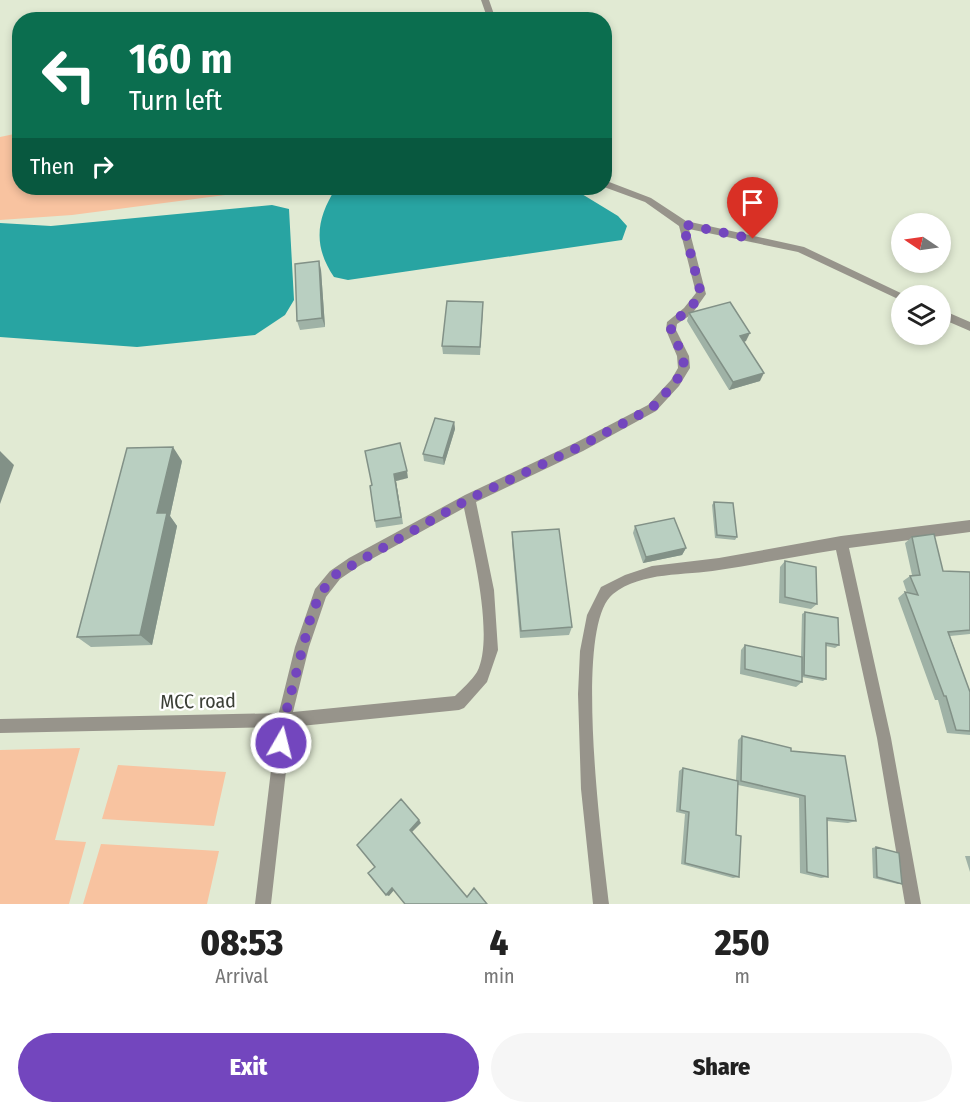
<!DOCTYPE html>
<style>
:root{--surface:#fff;--page:#f6f6f6;--text:#222;--muted:#767676;--accent:#7346be}
body{margin:0;font-family:"Fira Sans Condensed",sans-serif;background:var(--page);color:var(--text);height:100vh;display:flex;flex-direction:column;font-size:22px;white-space:nowrap}
*{box-sizing:border-box;margin:0}
p{font-size:20px;color:var(--muted)}
.icon{flex:none;width:33px;height:33px;fill:none;stroke:currentColor;stroke-width:2;stroke-linecap:round;stroke-linejoin:round}
.map{position:relative;height:904px;overflow:hidden}
.details{display:flex;flex-direction:column;background:var(--surface);flex:1}
.details>*{flex:none}
.top-card{position:absolute;left:12px;top:12px;width:600px;height:183px;border-radius:24px;box-shadow:0 3px 9px #0003;background:#0b6e4f;color:#fff;overflow:hidden}
.needle{width:39px;rotate:283deg}
.fabs{position:absolute;left:891px;top:213px;display:grid;gap:12px}
.fabs a{display:grid;place-items:center;width:60px;height:60px;border-radius:50%;background:var(--surface);box-shadow:0 3px 9px #0003;font-size:30px}
.pin{position:absolute;display:grid;place-items:center;width:51px;height:51px;color:#fff;margin:-62px -26px;border-radius:50% 50% 50% 0;rotate:-45deg;box-shadow:0 0 6px #0007}
.pin .icon{rotate:45deg}
.me{position:absolute;width:66px;margin:-33px;rotate:8deg;stroke-linejoin:round;filter:drop-shadow(0 0 4px #0008)}
.turn{display:flex;align-items:center;gap:21px;height:126px;padding:0 18px;font-size:27px}
.turn .icon{width:78px;height:78px;stroke-width:2.5}
.turn b{display:block;font-size:42px;line-height:51px}
.then{display:flex;align-items:center;height:57px;padding:0 18px;background:#0003;gap:12px;font-size:22px}
.eta{display:flex;justify-content:space-evenly;align-items:center;height:102px;text-align:center}
.eta b{font-size:36px;font-weight:800;line-height:42px}
.button{display:flex;gap:12px;margin-top:auto;padding:12px 18px}
.button a{flex:1;height:69px;border-radius:36px;background:var(--accent);color:#fff;font-size:24px;font-weight:800;line-height:69px;text-align:center}
.button a+a{background:var(--page);color:var(--text)}
.map>svg:first-child{display:block}
</style>
<div class="map">
<svg width="970" height="904" viewBox="0 0 970 904">
<rect width="100%" height="100%" fill="#e1ead3"/>
<!-- green -->
<path fill="#f8c3a0" d="M19,133L20,188H278L72,215L0,220V137Z
M80,748L55,840L86,842L69,904H0V750Z
M118,765L226,772L214,826L102,819Z
M101,844L219,851L207,904H83Z"/>
<!-- water -->
<path fill="#28a4a2" d="M336,188H572L618,216L627,226L622,240L348,280L334,277C313,246 316,219 336,188Z
M272,205L289,209L294,300L285,315L255,335L137,347L0,337V223L51,226Z"/>
<g fill="none" stroke-linecap="round" stroke-linejoin="round">
<!-- service -->
<path fill="#97948b" fill-rule="evenodd" d="M284,713L289,715L291,720L289,725L284,727L0,733V719Z"/>
<!-- minor -->
<path fill="#97948b" fill-rule="evenodd" d="M481,0H489L496,20H488Z
M604,180L651,198L686,221L804,247L907,296H902V300L898,299L798,252L689,229L706,294L692,314L677,324L676,330L689,356L690,368L679,386L656,411L583,451L476,502L494,590L498,650L487,682L464,708L459,710L291,727L271,904H255L277,720L295,647L315,589L330,571L349,558L465,495L575,443L648,405L671,380L678,368L677,356L666,330L667,322L684,308L696,293L679,226L645,202L604,187ZM464,508C472,547 495,637 477,672C472,680 462,689 455,696L293,712L309,647L326,597L340,579L359,566Z
M940,309L970,322V331L940,318Z
M970,520V532L849,548L891,738L921,904H905L877,738L836,550C797,556 758,564 719,570C685,576 642,571 613,594C572,626 603,851 609,904H593L581,789L578,694L580,651L587,615L601,587L625,575L652,566L719,558L841,536Z"/>
</g>
<!-- wall -->
<path fill="#9fb2a6" d="M321,270L325,327L300,330L297,321Z
M483,311L480,355L443,354L442,346Z
M689,313L746,341L744,342L760,381L729,390L687,321Z
M454,422L455,429L444,465L424,461L423,454Z
M182,461L170,516L177,526L152,645L91,647L77,637Z
M408,478L396,481L403,524L376,528L370,486Z
M714,502L737,537L735,540L715,538L712,505Z
M635,526L686,548L682,555L643,563L633,533Z
M512,532L572,627L569,635L520,638L512,542Z
M912,537L943,571L970,572V634L950,636L970,692V735L947,733L938,700H935L898,598L905,592L907,593L903,581L910,576L912,575L905,543Z
M785,561L817,604L811,609L779,603L780,567Z
M805,612L839,645L835,648L826,646V679L823,681L802,677V682L796,687L740,674L741,650L745,645L801,657L802,614Z
M742,736L791,751L856,821L848,823L827,821L828,877L821,878L800,873L799,798L738,785L736,835L739,877L733,878L681,864L685,814L676,812L679,771L683,768L736,781L738,740Z
M876,847L902,884H898L873,878L872,848Z
M965,856H970V872Z"/>
<!-- shaded-wall -->
<path fill="#829187" d="M319,261L321,270L325,327L322,318Z
M750,333L746,341L736,344L740,336Z
M764,373L760,381L729,390L733,382Z
M454,422L455,429L444,465L443,458Z
M173,447L182,461L170,516L177,526L152,645L140,635L157,513Z
M0,451L14,465L0,504Z
M407,471L408,478L396,481L403,524L394,474Z
M686,548L682,555L643,563L646,557Z
M419,820L421,823L412,832L410,830Z
M392,888L395,889L389,896L386,895Z"/>
<!-- building -->
<path fill="#b9cfc1" stroke="#829187" stroke-width="1.5" d="M319,261L322,318L297,321L295,264Z
M447,301L483,302L480,347L442,346Z
M730,302L750,333L740,336L764,373L733,382L689,313Z
M435,418L454,422L443,458L423,454Z
M400,443L407,471L394,474L401,517L375,521L370,486L372,485L365,451Z
M173,447L157,513H167L140,635L77,637L127,448Z
M714,502L733,503L737,537L717,535Z
M674,518L686,548L646,557L635,526Z
M559,529L572,627L521,631L512,532Z
M934,534L943,571L970,572V630L948,632L970,692V731L956,730L946,696H944L905,592L918,595L910,576L920,575L912,537Z
M785,561L816,567L817,604L785,597Z
M805,612L838,618L839,645L826,643V679L804,675Z
M745,645L802,657V682L745,669Z
M742,736L791,748V751L845,756L856,821L827,818L828,877L807,872L805,796L741,781Z
M683,768L738,781L736,835L741,836L739,877L685,863L689,812L680,810Z
M401,799L419,820L410,830L467,897L474,888L487,904H405L392,888L386,895L368,873L375,867L357,845Z
M876,847L899,853L902,884L877,877Z"/>
<g fill="none" stroke-linecap="round" stroke-linejoin="round">
<!-- route -->
<path stroke="#7346be" stroke-width="10" stroke-dasharray="0 18" d="M281,743L284,720L311,616L320,594L335,575L469,499L579,447L652,408L675,383L684,368L683,356L671,330L672,322L688,311L701,294L683,224L753,239"/>
</g>
<g text-anchor="middle" stroke-width="4.5" stroke-linejoin="round" paint-order="stroke">
<!-- near-street labels -->
<g font-size="20" fill="#3b3f36" stroke="#fff">
<text transform="translate(198 701) rotate(-1)" y="7">MCC road</text>
</g>
</g>
</svg>
<div class="fabs">
<a><svg class="needle" viewBox="-14 -14 28 28"><path d="M0-13l5 13h-10z" fill="#e53935"/><path d="M0 13l5-13h-10z" fill="#767676"/></svg></a>
<a><svg class="icon" aria-label="layers" viewBox="0 0 24 24"><path d="M12 4l9 5-9 5-9-5zM3 14l9 5 9-5"/></svg></a>
</div>
<div class="pin" style="left:753px;top:239px;background:#d93025"><svg class="icon" aria-label="arrive" viewBox="0 0 24 24"><path d="M6 21V4h12l-3 4 3 4H6"/></svg></div>
<svg class="me" style="left:281px;top:743px" viewBox="-20 -20 40 40"><circle r="17" fill="#7346be" stroke="#fff" stroke-width="3"/><path d="M0-11L8 9 0 5-8 9z" fill="#fff"/></svg>
<div class="top-card">
<div class="turn"><svg class="icon" aria-label="left" viewBox="0 0 24 24"><path d="M17 20v-9H6M10 6l-5 5 5 5"/></svg><div><b>160 m</b>Turn left</div></div>
<div class="then">Then<svg class="icon" aria-label="right" viewBox="0 0 24 24"><path d="M7 20v-9h11M14 6l5 5-5 5"/></svg></div>
</div>
</div>
<section class="details">
<div class="eta">
<div><b>08:53</b><p>Arrival</p></div>
<div><b>4</b><p>min</p></div>
<div><b>250</b><p>m</p></div>
</div>
<div class="button"><a>Exit</a><a>Share</a></div>
</section>
